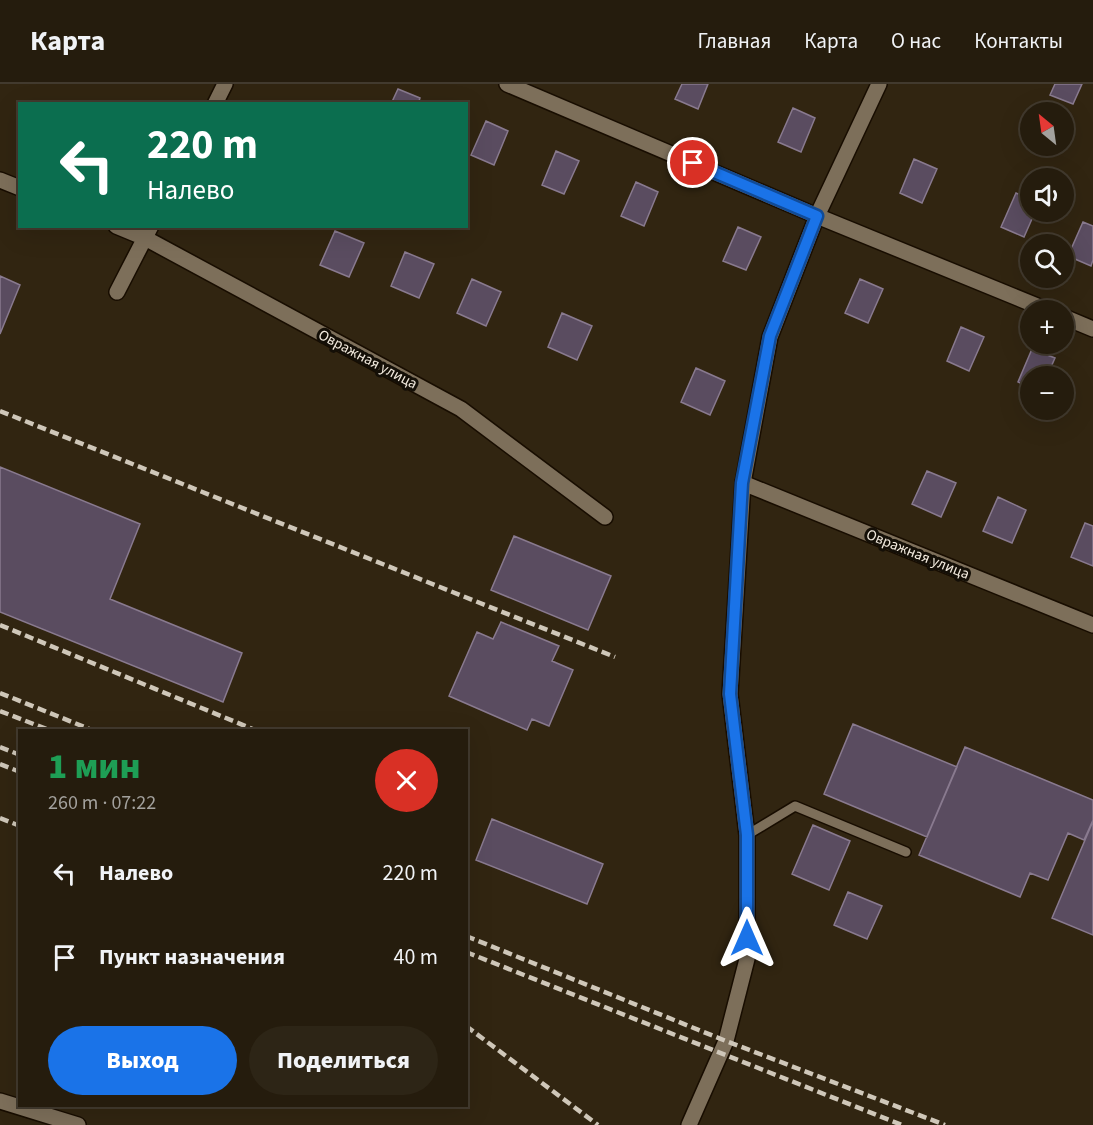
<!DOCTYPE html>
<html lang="ru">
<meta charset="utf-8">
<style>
:root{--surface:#251c0d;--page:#2d2516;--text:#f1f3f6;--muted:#a3a19d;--line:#423a2e;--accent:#1a73e8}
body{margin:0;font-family:"Source Sans 3",sans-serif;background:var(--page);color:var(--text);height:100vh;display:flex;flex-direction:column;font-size:22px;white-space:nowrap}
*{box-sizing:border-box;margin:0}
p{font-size:20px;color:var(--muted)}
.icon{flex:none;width:33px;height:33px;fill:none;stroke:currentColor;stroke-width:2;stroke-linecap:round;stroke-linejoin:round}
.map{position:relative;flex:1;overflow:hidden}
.drawer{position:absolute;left:18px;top:645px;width:450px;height:378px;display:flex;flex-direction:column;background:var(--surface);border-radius:0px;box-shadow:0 6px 24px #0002,0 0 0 2px var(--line)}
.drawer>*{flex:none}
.hud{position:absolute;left:18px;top:18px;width:450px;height:126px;border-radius:0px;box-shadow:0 6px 24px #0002,0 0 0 2px var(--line);background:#0b6e4f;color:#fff;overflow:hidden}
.needle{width:39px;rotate:331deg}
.tools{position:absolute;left:1020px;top:18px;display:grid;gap:12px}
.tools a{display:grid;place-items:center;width:54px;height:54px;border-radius:50%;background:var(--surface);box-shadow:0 6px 24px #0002,0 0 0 2px var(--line);font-size:30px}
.pin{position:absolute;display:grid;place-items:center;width:51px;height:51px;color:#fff;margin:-26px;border:3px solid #fff;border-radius:50%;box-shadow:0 2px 6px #0007}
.me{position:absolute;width:66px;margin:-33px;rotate:0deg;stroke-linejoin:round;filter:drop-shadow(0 0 4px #0008)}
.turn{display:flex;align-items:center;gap:21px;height:126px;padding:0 30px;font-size:27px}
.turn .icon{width:78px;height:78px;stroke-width:2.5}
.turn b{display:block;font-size:42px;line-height:51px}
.round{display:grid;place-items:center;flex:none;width:63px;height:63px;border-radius:32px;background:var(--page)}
.summary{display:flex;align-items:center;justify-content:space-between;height:102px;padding:0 30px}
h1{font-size:36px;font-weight:800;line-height:45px;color:#1e9e55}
.primary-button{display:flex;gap:12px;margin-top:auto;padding:12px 30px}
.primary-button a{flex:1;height:69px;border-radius:36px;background:var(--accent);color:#fff;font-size:24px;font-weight:800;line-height:69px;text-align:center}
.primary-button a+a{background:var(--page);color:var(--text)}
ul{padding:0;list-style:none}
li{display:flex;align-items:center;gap:18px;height:84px;padding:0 30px}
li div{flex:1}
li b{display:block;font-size:22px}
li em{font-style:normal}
header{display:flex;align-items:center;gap:36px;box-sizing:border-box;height:84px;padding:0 30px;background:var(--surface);border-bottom:2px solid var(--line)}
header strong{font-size:28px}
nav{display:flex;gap:33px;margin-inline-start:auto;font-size:21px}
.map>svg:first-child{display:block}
</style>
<header>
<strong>Карта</strong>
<nav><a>Главная</a><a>Карта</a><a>О нас</a><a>Контакты</a></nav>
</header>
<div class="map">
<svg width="1093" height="1041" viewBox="0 0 1093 1041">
<rect width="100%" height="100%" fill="#312511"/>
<!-- building -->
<path fill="#5a4c60" stroke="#897a8f" stroke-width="1.5" d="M682,0H708L698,25L675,15Z
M1055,0H1082L1073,20L1050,11Z
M398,5L420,14L418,20H391Z
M793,24L815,34L801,68L778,58Z
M486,37L508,47L494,81L471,71Z
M556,67L579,77L564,110L542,101Z
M914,75L937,85L922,119L900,109Z
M636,98L658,108L644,142L621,132Z
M1016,109L1030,116V128H1035L1024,153L1001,143Z
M1083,138L1093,142V176L1091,182L1068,172Z
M738,143L761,153L746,186L723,177Z
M335,147L364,159L349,193L320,181Z
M405,168L434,180L419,214L391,202Z
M0,192L20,201L0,250Z
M472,195L501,208L486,242L457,229Z
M860,195L883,205L868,239L845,229Z
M562,229L592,242L577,276L548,263Z
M961,243L984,253L969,287L947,277Z
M1032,265L1055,274L1047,292H1030V304L1018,298Z
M696,284L725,297L710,331L681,318Z
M0,383L140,440L110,515L242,569L223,618L0,528Z
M927,387L956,399L941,433L912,420Z
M998,413L1026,426L1012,459L983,447Z
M1085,439L1093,442V482L1071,473Z
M514,452L611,492L588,546L491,506Z
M501,538L559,562L552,577L573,586L549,642L532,635L527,646L449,612L477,548L493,555Z
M853,640L957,683L927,753L824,710Z
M965,663L1093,716V736L1084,756L1068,749L1048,796L1030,789L1020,813L919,771Z
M492,735L603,780L587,820L476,776Z
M1093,737V851L1052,834Z
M813,741L850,757L829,806L792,790Z
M848,808L882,822L867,855L834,841Z"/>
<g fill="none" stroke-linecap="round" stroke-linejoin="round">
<defs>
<path id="lane" d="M747,751L795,722L906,768"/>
<path id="street" d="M215,20L225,0
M0,96L20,104
M817,132L879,0
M116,142L145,154L461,325L605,433
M117,208L151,142
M743,399L1093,541
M0,1017L78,1041"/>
<path id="secondary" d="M507,0L817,132L1047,226
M1064,233L1093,245
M689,1041L726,957L747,875V751L730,610L743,399L770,253L817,132"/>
</defs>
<!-- lane casing -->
<use href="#lane" stroke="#180d00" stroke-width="12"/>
<!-- street casing -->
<use href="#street" stroke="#180d00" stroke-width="18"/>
<!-- secondary casing -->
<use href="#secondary" stroke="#180d00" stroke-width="18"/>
<!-- lane -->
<use href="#lane" stroke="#7d6f5a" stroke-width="9"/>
<!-- street -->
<use href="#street" stroke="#7d6f5a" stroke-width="15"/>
<!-- secondary -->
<use href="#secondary" stroke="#7d6f5a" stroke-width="15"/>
<!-- rail -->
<path stroke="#cfc7b9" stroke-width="4.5" stroke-dasharray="9 4.5" stroke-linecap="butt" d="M0,327L615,573
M0,541L255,646
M0,609L92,646
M0,627L49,646
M0,663L20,671
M0,680L20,688
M0,734L20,742
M466,852L726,957L945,1041
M466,868L902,1041
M466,942L598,1041"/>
</g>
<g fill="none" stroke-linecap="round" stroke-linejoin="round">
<defs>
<path id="route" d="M693,79L817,132L770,252L742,399L730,610L747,751V854"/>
</defs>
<!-- route casing -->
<use href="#route" stroke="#114b97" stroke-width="15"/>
<!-- route -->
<use href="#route" stroke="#1a73e8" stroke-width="10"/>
</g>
<g text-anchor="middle" stroke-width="6" stroke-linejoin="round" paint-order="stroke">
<!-- street labels -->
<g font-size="15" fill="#f2eade" stroke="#140f07">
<text transform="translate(368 275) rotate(28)" y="5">Овражная улица</text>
<text transform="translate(918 470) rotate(22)" y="5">Овражная улица</text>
</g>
</g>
</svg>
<div class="tools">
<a><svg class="needle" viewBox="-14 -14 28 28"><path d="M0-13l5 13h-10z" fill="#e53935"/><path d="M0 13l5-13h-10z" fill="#a3a19d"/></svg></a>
<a><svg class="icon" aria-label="sound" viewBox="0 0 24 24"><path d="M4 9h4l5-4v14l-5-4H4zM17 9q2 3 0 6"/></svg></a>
<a><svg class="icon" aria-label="search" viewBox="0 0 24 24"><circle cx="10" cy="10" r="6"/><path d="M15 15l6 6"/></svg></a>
<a>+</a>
<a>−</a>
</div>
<div class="pin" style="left:693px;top:79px;background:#d93025"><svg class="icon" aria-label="arrive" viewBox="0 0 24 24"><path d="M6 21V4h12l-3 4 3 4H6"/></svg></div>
<svg class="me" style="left:747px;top:854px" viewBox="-20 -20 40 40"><path d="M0-17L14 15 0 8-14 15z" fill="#1a73e8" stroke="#fff" stroke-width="4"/></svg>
<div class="hud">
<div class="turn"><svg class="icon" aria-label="left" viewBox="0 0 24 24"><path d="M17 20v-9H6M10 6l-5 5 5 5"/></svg><div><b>220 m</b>Налево</div></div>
</div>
<section class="drawer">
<div class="summary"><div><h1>1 мин</h1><p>260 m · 07:22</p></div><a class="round" style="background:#d93025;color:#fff"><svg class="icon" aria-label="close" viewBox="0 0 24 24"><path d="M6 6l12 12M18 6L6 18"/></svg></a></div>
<ul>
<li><svg class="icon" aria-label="left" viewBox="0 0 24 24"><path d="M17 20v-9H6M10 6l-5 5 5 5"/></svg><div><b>Налево</b></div><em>220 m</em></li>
<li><svg class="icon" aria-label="arrive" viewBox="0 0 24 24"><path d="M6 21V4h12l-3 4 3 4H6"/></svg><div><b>Пункт назначения</b></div><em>40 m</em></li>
</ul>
<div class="primary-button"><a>Выход</a><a>Поделиться</a></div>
</section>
</div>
